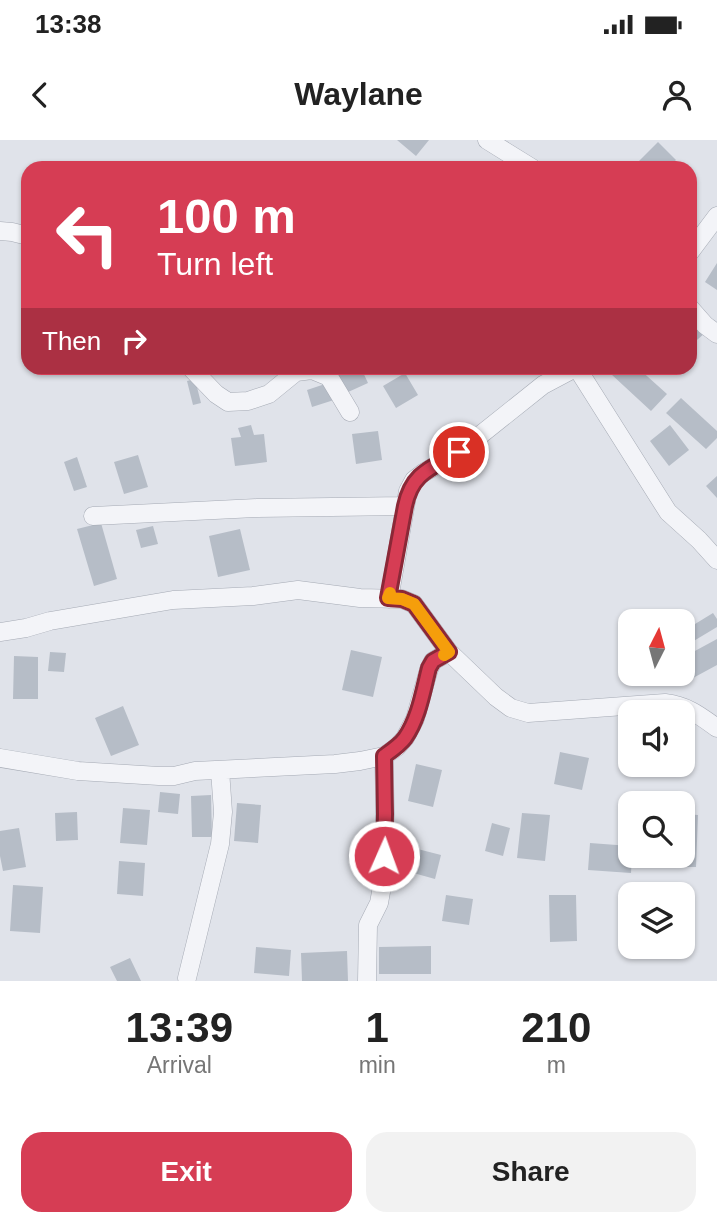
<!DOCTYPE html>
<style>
:root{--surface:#fff;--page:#f2f2f2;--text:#222;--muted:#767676;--accent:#d63d54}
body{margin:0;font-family:Helvetica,sans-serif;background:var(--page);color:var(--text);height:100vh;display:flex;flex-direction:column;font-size:26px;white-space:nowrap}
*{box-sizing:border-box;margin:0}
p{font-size:23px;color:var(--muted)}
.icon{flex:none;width:38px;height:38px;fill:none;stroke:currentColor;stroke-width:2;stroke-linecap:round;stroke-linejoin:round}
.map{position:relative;height:841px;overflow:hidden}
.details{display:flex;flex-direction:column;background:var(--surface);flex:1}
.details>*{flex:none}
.top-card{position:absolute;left:21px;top:21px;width:676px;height:214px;border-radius:21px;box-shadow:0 2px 5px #0004;background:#d63d54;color:#fff;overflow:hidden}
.needle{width:46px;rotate:6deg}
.controls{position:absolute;left:618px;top:469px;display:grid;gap:14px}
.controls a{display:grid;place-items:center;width:77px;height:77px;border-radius:14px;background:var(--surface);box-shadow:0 2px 5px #0004;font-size:35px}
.pin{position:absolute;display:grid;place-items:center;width:60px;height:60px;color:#fff;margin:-30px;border:4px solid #fff;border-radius:50%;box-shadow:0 2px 7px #0007}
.me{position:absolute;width:77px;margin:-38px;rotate:2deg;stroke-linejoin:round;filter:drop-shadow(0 0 5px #0008)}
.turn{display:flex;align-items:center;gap:24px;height:147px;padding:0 21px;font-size:32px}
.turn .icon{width:91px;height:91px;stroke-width:2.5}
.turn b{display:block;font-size:49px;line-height:60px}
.then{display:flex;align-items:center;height:66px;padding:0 21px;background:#0003;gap:14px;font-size:26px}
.eta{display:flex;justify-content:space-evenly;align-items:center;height:119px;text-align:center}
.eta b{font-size:42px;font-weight:700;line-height:49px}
.button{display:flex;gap:14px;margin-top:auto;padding:14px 21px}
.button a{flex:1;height:80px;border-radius:21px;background:var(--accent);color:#fff;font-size:28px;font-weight:700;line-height:80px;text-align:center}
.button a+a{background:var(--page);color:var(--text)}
.status{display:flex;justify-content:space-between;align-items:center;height:49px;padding:0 35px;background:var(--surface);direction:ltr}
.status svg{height:19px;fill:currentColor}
header{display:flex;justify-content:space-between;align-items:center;height:91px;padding:0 21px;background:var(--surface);font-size:32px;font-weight:700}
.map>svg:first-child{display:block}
</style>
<div class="status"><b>13:38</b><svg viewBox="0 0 49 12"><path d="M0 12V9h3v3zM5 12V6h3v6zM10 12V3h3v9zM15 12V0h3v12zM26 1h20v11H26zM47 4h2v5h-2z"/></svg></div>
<header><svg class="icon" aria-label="back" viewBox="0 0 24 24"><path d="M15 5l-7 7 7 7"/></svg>Waylane<svg class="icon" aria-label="person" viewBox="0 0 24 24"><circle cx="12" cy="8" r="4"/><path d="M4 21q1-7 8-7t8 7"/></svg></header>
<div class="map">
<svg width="717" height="841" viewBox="0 0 717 841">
<rect width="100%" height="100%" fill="#e0e3ea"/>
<!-- building -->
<path fill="#b6bdc7" d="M397,0H429L416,16Z
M658,2L676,20L668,28H632Z
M717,123V150L705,142Z
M690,176L705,193L690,206Z
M335,228H361L368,243L346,253Z
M618,228H638L667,254L651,271L611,234Z
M405,233L418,255L396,268L383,246Z
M195,239L201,263L193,265L187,241Z
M331,242L337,259L312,267L307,250Z
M681,258L717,291V298L706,309L666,273Z
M251,285L254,295L264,294L267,322L235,326L231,298L241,297L238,288Z
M670,285L689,310L669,326L650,301Z
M378,291L382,320L356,324L352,294Z
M138,315L148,347L124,354L114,322Z
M77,317L87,347L74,351L64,322Z
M717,336V358L706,346Z
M101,383L117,439L94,446L77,389Z
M153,386L158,404L141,408L136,390Z
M240,389L250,430L218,437L209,396Z
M713,473L717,479V487L682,508V492Z
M717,499V525L693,538L682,518Z
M351,510L382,517L373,557L342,550Z
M50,512L66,513L64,532L48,531Z
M14,516L38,517V559H13Z
M123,566L139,605L111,616L95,578Z
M560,612L589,618L582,650L554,644Z
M416,624L442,630L433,667L408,661Z
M160,652L180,654L178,674L158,672Z
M211,655L212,697H192L191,656Z
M237,663L261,665L258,703L234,701Z
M123,668L150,670L147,705L120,703Z
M77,672L78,700L56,701L55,673Z
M522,673L550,675L545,721L517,718Z
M682,674L698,675L696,727H667V716H682Z
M492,683L510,688L503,716L485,711Z
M19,688L26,727L3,731L0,716V691Z
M590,703L630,706V716H632L631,733L588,730Z
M406,706L441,715L435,739L399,729Z
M119,721L145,723L143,756L117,754Z
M13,745L43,747L40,793L10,791Z
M446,755L473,759L469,785L442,781Z
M549,755H576L577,801L550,802Z
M431,806V834H379V807Z
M256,807L291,810L289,836L254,833Z
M347,811L348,841H302L301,813Z
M130,818L141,841H117L110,827Z"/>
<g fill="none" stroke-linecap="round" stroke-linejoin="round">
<defs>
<path id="minor" d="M487,0L532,28
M0,91L12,92L28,96
M690,112L717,76
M690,168L705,185L717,194
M191,228L216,254L228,262L248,261L269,254L296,232L312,230L329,237L350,272
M577,228L668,372L699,400L717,420
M93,376L257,368L405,366
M389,459L408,351L414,340L423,333L459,312L543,245L575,228
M0,492L26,488L50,481L173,460L253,456L298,450L360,458L402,459L414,464L449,512L496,557L511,568L528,573L665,563C688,566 699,575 717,588
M0,618L78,631L159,636H174L195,631L335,624L360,621L384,616L397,607L405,598L415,579L429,529L433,521L449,512
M187,838L220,704L223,672L220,630
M367,841L368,785L379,763L381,752L385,674L384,616"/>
</defs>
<!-- minor casing -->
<use href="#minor" stroke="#a5aab4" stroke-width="19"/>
<!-- minor -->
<use href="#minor" stroke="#f3f4f8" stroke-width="18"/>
</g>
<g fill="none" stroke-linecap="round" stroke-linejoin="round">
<defs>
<path id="route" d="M384,716L385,674L384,616C391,611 400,605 405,598C419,578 423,551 429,528L433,521L449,512L414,464L402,459L388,458L405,366C412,332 432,328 459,312"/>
</defs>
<!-- route casing -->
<use href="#route" stroke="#8b2837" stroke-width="18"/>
<!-- route -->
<use href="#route" stroke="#d63d54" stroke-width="12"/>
<!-- slow -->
<path stroke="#f59e0b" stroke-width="12" d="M390,453L388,458L402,459L414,464L449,512L444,515"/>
</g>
</svg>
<div class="controls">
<a><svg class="needle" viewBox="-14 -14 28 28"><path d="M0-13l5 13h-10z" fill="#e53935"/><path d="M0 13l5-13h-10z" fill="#767676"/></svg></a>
<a><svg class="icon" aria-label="sound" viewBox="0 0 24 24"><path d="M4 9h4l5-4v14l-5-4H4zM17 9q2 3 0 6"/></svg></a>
<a><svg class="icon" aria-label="search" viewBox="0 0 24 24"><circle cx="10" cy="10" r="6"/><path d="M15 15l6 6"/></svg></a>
<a><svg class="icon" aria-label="layers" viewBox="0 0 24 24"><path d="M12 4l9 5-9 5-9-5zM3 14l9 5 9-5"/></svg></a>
</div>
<div class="pin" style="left:459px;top:312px;background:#d93025"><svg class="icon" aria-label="arrive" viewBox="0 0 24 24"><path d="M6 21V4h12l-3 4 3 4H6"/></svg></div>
<svg class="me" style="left:384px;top:716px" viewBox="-20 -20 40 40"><circle r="17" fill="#d63d54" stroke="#fff" stroke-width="3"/><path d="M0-11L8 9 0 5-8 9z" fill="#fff"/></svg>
<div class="top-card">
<div class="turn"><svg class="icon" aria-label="left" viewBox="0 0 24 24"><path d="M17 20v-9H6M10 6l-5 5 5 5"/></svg><div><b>100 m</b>Turn left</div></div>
<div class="then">Then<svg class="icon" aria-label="right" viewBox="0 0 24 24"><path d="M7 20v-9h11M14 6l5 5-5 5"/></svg></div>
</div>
</div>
<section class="details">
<div class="eta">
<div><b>13:39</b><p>Arrival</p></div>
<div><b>1</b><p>min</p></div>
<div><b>210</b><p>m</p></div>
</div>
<div class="button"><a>Exit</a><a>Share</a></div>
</section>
